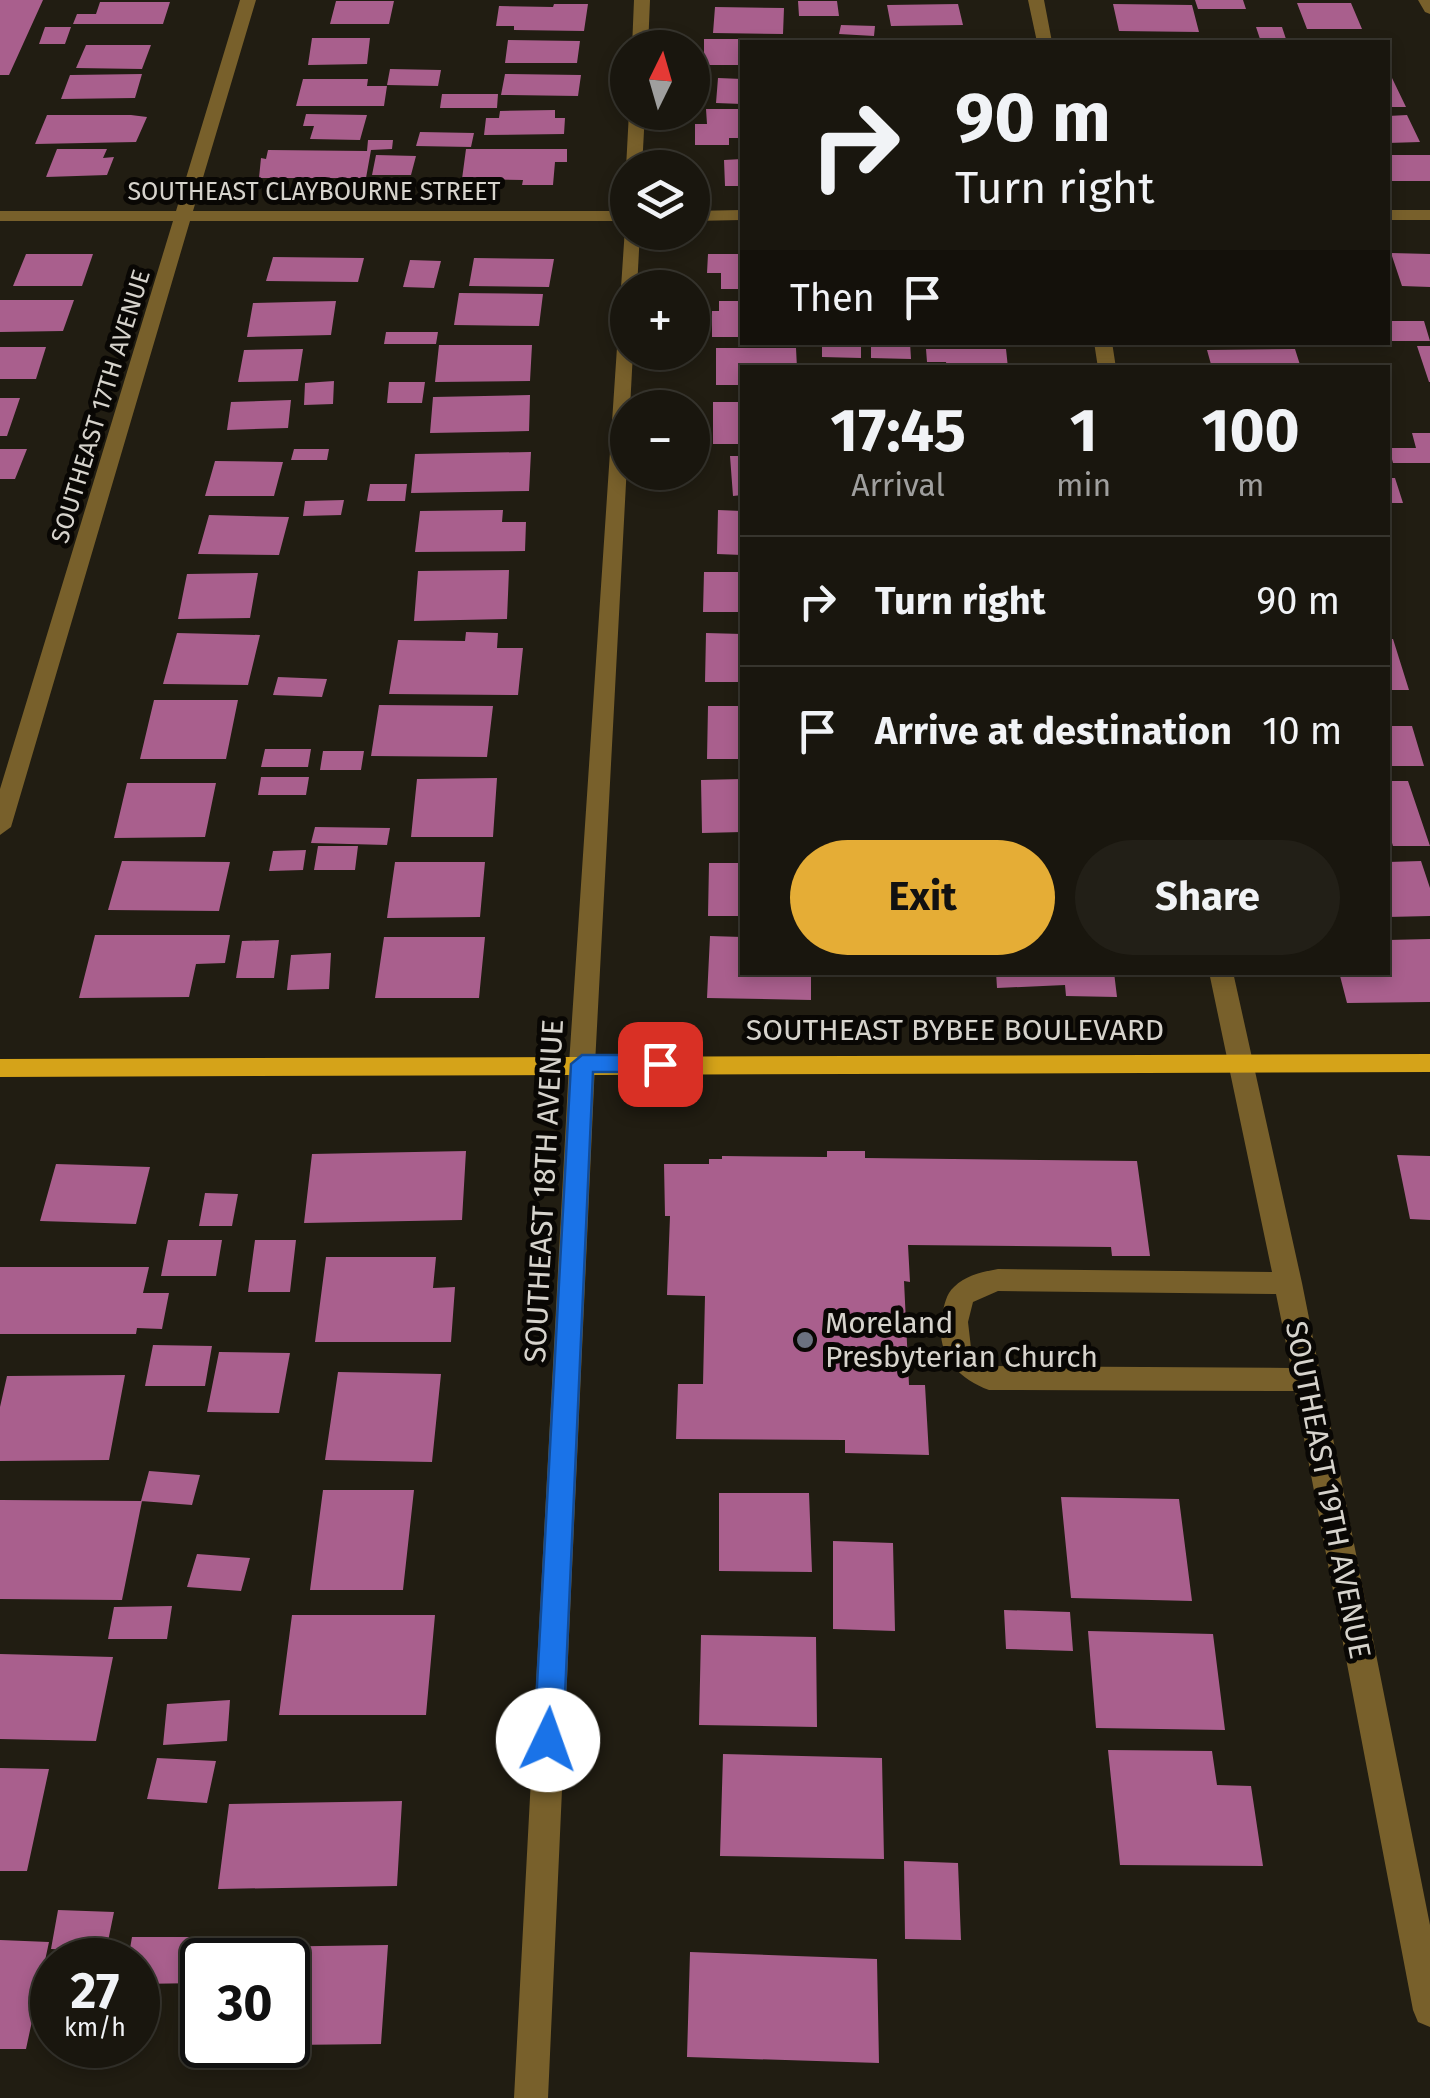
<!DOCTYPE html>
<meta charset="utf-8">
<style>
:root{--surface:#19160e;--page:#221f17;--text:#f1f3f6;--muted:#9f9f9e;--line:#37352e;--accent:#e5ad36}
body{margin:0;font-family:"Fira Sans",sans-serif;background:var(--page);color:var(--text);height:100vh;display:flex;flex-direction:column;font-size:38px;white-space:nowrap}
*{box-sizing:border-box;margin:0}
p{font-size:32px;color:var(--muted)}
.icon{flex:none;width:55px;height:55px;fill:none;stroke:currentColor;stroke-width:2;stroke-linecap:round;stroke-linejoin:round}
.map{position:relative;flex:1;overflow:hidden}
.drawer{position:absolute;left:740px;top:365px;width:650px;height:610px;display:flex;flex-direction:column;background:var(--surface);border-radius:0px;box-shadow:0 5px 15px #0003,0 0 0 2px var(--line)}
.drawer>*{flex:none}
.top-card{position:absolute;left:740px;top:40px;width:650px;height:305px;border-radius:0px;box-shadow:0 5px 15px #0003,0 0 0 2px var(--line);background:#19160e;color:var(--text);overflow:hidden}
.needle{width:65px;rotate:5deg}
.tools{position:absolute;left:610px;top:30px;display:grid;gap:20px}
.tools a{display:grid;place-items:center;width:100px;height:100px;border-radius:50%;background:var(--surface);box-shadow:0 5px 15px #0003,0 0 0 2px var(--line);font-size:50px}
.speed{position:absolute;left:30px;top:1938px;display:flex;gap:20px;font-size:50px;font-weight:700;text-align:center}
.speed>*{display:grid;place-content:center;width:130px;height:130px;border-radius:50%;background:var(--surface);box-shadow:0 5px 15px #0003,0 0 0 2px var(--line);line-height:1}
.speed small{font-size:25px;font-weight:400}
.speed .limit{border:5px solid #111;border-radius:15px;background:#fff;color:#111}
.pin{position:absolute;display:grid;place-items:center;width:85px;height:85px;color:#fff;margin:-42px;border-radius:20px;box-shadow:0 5px 15px #0006}
.me{position:absolute;width:110px;margin:-55px;rotate:3deg;stroke-linejoin:round;filter:drop-shadow(0 0 8px #0008)}
.turn{display:flex;align-items:center;gap:35px;height:210px;padding:0 50px;font-size:45px}
.turn .icon{width:130px;height:130px;stroke-width:2.5}
.turn b{display:block;font-size:70px;line-height:85px}
.then{display:flex;align-items:center;height:95px;padding:0 50px;background:#0003;gap:20px;font-size:38px}
.eta{display:flex;justify-content:space-evenly;align-items:center;height:170px;text-align:center}
.eta b{font-size:60px;font-weight:700;line-height:70px}
.primary-button{display:flex;gap:20px;margin-top:auto;padding:20px 50px}
.primary-button a{flex:1;height:115px;border-radius:60px;background:var(--accent);color:#111;font-size:40px;font-weight:700;line-height:115px;text-align:center}
.primary-button a+a{background:var(--page);color:var(--text)}
ul{padding:0;list-style:none}
li{display:flex;align-items:center;gap:30px;height:130px;padding:0 50px;border-top:2px solid var(--line)}
li div{flex:1}
li b{display:block;font-size:38px}
li em{font-style:normal}
.map>svg:first-child{display:block}
</style>
<div class="map">
<svg width="1430" height="2098" viewBox="0 0 1430 2098">
<rect width="100%" height="100%" fill="#211d12"/>
<!-- building -->
<path fill="#a95f8d" d="M0,0H43L9,75H0Z
M1195,0H1243L1246,9H1198Z
M336,1H394L389,24H330Z
M798,1H837L839,16H799Z
M100,2H170L163,24H73L77,14H96Z
M1297,3H1351L1362,29H1307Z
M554,4H588L584,31L514,30V26H496L499,6L553,7Z
M958,4L963,25L891,26L887,5Z
M1113,4L1192,5L1199,32L1119,31Z
M715,7L784,8L783,34L713,33Z
M841,25L875,26L874,36L839,34Z
M45,27H71L65,44H39Z
M1256,27H1282L1287,42H1261Z
M312,38H370L367,64L308,65Z
M704,39H742V65H704Z
M508,40L580,41L577,63H505Z
M86,45H151L142,69L76,68Z
M390,69L441,70L438,86L387,85Z
M142,74L135,98L61,99L70,75Z
M505,74L581,75L578,96L501,95Z
M718,78L742,79V104L716,103Z
M1388,78H1392L1406,107H1388Z
M303,79H368L367,86H387L384,106H296Z
M442,94H498L497,108H440Z
M706,109H742V138H729V145H695V124H707Z
M555,110V118H565L564,134L484,135L486,118H499L500,111Z
M306,114L367,115L360,140L310,139L314,126H303Z
M47,115H131L147,117L136,142L35,144Z
M1407,115L1420,142L1388,143V116Z
M420,132L474,133L471,147L416,146Z
M368,140H393L392,149L371,150L366,178H259L261,158L266,159L268,150L367,151Z
M57,149H107L103,158L114,157L107,175L46,177Z
M466,149H567V162H555L553,185H522L523,180L462,179Z
M376,155L416,156L411,175H372Z
M1388,155H1430V181H1391Z
M742,159V186H725L724,160Z
M1391,253L1430,254V287L1402,286Z
M26,254H93L82,286H13Z
M708,254H742V289H721V273H707Z
M273,257L364,258L358,282L266,281Z
M474,258L554,259L549,287L469,286Z
M410,260L441,261L434,288L403,287Z
M459,293L543,294L539,326L454,325Z
M0,300H74L63,331L0,332Z
M336,301L331,335L247,337L253,303Z
M719,301H742V337H712V311H719Z
M1388,321H1424L1430,341H1388Z
M386,332H438L436,344H384Z
M822,342H861V358L822,357Z
M871,342H910L911,359L871,358Z
M439,345H532L530,381L435,382Z
M1417,346H1430V382H1429Z
M0,347H46L36,379H0Z
M716,348H796L797,368H742V385H716Z
M303,349L298,381L238,382L244,350Z
M926,349H1006L1008,368H947L946,362H927Z
M1295,349L1301,368H1212L1207,350Z
M334,381L333,404L304,405L305,383Z
M389,382H425L422,403H387Z
M530,395L529,431L430,433L433,397Z
M0,398H20L7,436H0Z
M291,400L288,428L227,430L231,402Z
M713,402H742V444H713Z
M1412,433H1430V463H1393L1389,448H1416Z
M0,449H27L15,479H0Z
M294,449H329L327,460H291Z
M531,452L529,491L411,493L415,454Z
M730,456H742V495L733,496Z
M215,461L283,462L274,496H205Z
M1388,478H1395L1403,503H1388Z
M370,484H407L405,501H367Z
M344,500L341,515L303,516L305,501Z
M503,510L502,522H526L525,551L415,552L420,511Z
M718,510L742,511V555L717,554Z
M209,515L289,517L279,555L198,554Z
M509,570L507,619L414,621L418,571Z
M704,572H742V612H703Z
M258,573L250,618L178,619L187,574Z
M466,632L498,633L497,648H523L518,695L389,694L398,640L465,641Z
M177,633L260,635L248,685L163,684Z
M706,633L742,634V682H705Z
M1388,639H1393L1409,690H1388Z
M278,677L327,679L322,697L273,695Z
M154,700H238L226,759H140Z
M379,705L493,706L487,757L371,756Z
M708,706H742V759H707Z
M1388,726H1412L1424,766H1388Z
M265,749H311L308,767H261Z
M323,751H364L361,770H320Z
M261,777H309L306,795H258Z
M497,778L493,837H411L417,779Z
M742,779V832L702,833L701,780Z
M1388,781H1408L1430,846H1393L1388,830Z
M127,783H216L205,837L114,838Z
M315,827L390,828L387,845L311,843Z
M318,846H358L355,870H314Z
M306,850L303,870L269,871L273,851Z
M122,861L230,862L219,911L108,910Z
M1421,861L1430,888V916L1388,917V862Z
M395,862H485L480,917L387,918Z
M709,863H742V916H708Z
M95,935H230L225,963L196,964L189,997L79,998Z
M710,936L742,937V972H811V1000L707,998Z
M384,937H485L479,998H375Z
M1430,939V1002L1347,1003L1339,972H1388V940Z
M279,940L274,978H236L242,941Z
M331,953L329,989L287,990L291,955Z
M996,972H1114L1117,997L1066,996L1065,985L997,988Z
M466,1151L462,1220L304,1223L312,1154Z
M827,1151H865V1158L1137,1161L1150,1256H1112L1111,1247L908,1245L910,1282L904,1281L909,1385H925L929,1455L845,1453V1440L676,1439L678,1384H703L705,1296L667,1295L670,1216H665L664,1164H709V1159H722V1156L827,1157Z
M1397,1155L1430,1156V1220L1410,1219Z
M56,1164L150,1167L136,1224L40,1221Z
M205,1193L238,1194L232,1226H199Z
M168,1240H222L216,1276H161Z
M255,1240H296L290,1292H248Z
M326,1257H436L433,1288L455,1287L451,1342H315Z
M0,1267H149L143,1293H169L162,1329L137,1328L136,1334H0Z
M153,1345L212,1346L205,1386H145Z
M219,1352L290,1353L279,1413L207,1412Z
M338,1372L441,1374L432,1462L325,1460Z
M125,1375L109,1460L0,1461V1407L7,1376Z
M149,1471L200,1475L192,1505L141,1501Z
M323,1490H414L403,1590H310Z
M719,1493H809L812,1572L719,1571Z
M1061,1497L1179,1499L1192,1601L1071,1598Z
M0,1500L142,1501L122,1600L0,1599Z
M833,1541L893,1543L895,1631L833,1629Z
M197,1554L250,1558L241,1591L187,1587Z
M172,1606L167,1639H108L114,1607Z
M1004,1610L1070,1612L1073,1651L1006,1649Z
M292,1615H435L426,1715H279Z
M1088,1631L1213,1634L1225,1730L1096,1728Z
M701,1635L816,1637L817,1727L699,1725Z
M0,1654L113,1657L96,1741L0,1739Z
M230,1700L227,1741L163,1745L167,1704Z
M1108,1750L1212,1751L1217,1785L1251,1786L1263,1866L1120,1865Z
M723,1754L882,1758L884,1859L720,1856Z
M157,1758L216,1761L207,1803L147,1799Z
M0,1768L49,1769L27,1871H0Z
M402,1801L397,1886L218,1889L229,1804Z
M904,1861L958,1863L961,1940L905,1939Z
M58,1910L114,1912L106,1951L51,1949Z
M132,1937H208L201,1983L138,1984V1960H128Z
M0,1940L49,1942L26,2049H0Z
M388,1945L381,2044L288,2045V1960H252L254,1947Z
M690,1952L877,1959L879,2063L687,2057Z"/>
<g fill="none" stroke-linecap="round" stroke-linejoin="round">
<!-- minor -->
<path fill="#78602b" fill-rule="evenodd" d="M240,0H256L193,211H628V221H190L11,827L0,835V789L173,221H0V211H176Z
M634,0H650L648,48H632Z
M1028,0H1044L1052,42H1037Z
M1418,0H1430V14L1425,12Z
M629,112H645L642,168H628V171L626,168Z
M742,210V220L692,221V211Z
M1388,210H1430V220H1388Z
M625,228L628,232H640L637,288H628V352H633L595,1064L548,2098H514L569,1064Z
M1094,342H1112L1116,368H1098Z
M1209,972H1233L1302,1283L1430,1925V2027L1418,2022L1413,2010L1295,1391L989,1390C956,1378 935,1352 942,1316C944,1306 946,1294 954,1287C966,1275 982,1272 998,1269L1272,1272ZM998,1291L1276,1294L1291,1368L993,1366L971,1348L968,1322L973,1302Z"/>
<!-- major -->
<path fill="#d5a319" fill-rule="evenodd" d="M1430,1054V1072L0,1077V1059Z"/>
</g>
<!-- route -->
<path fill="#1a73e8" stroke="#114b97" stroke-width="2.5" d="M582,1055H660L672,1064L660,1072H593L563,1740L559,1749L548,1753L538,1749L534,1740L571,1064Z"/>
<!-- markers -->
<circle fill="#6b7280" stroke="#090704" stroke-width="4" cx="805" cy="1340" r="10"/>
<g text-anchor="middle" stroke-width="10" stroke-linejoin="round" paint-order="stroke">
<!-- far-street labels -->
<g font-size="25" fill="#d6d3cc" stroke="#090704">
<text x="314" y="200">SOUTHEAST CLAYBOURNE STREET</text>
<text transform="translate(100 406) rotate(-73)" y="9">SOUTHEAST 17TH AVENUE</text>
</g>
<!-- street labels -->
<g font-size="30" fill="#d6d3cc" stroke="#090704">
<text x="955" y="1040">SOUTHEAST BYBEE BOULEVARD</text>
<text transform="translate(544 1191) rotate(-87)" y="10">SOUTHEAST 18TH AVENUE</text>
<text transform="translate(1328 1490) rotate(79)" y="10">SOUTHEAST 19TH AVENUE</text>
</g>
<!-- poi labels -->
<g font-size="30" fill="#d6d3cc" stroke="#090704" text-anchor="start">
<text x="825" y="1333">Moreland<tspan x="825" dy="34">Presbyterian Church</tspan></text>
</g>
</g>
</svg>
<div class="tools">
<a><svg class="needle" viewBox="-14 -14 28 28"><path d="M0-13l5 13h-10z" fill="#e53935"/><path d="M0 13l5-13h-10z" fill="#9f9f9e"/></svg></a>
<a><svg class="icon" aria-label="layers" viewBox="0 0 24 24"><path d="M12 4l9 5-9 5-9-5zM3 14l9 5 9-5"/></svg></a>
<a>+</a>
<a>−</a>
</div>
<div class="speed"><div>27<small>km/h</small></div><div class="limit">30</div></div>
<div class="pin" style="left:660px;top:1064px;background:#d93025"><svg class="icon" aria-label="arrive" viewBox="0 0 24 24"><path d="M6 21V4h12l-3 4 3 4H6"/></svg></div>
<svg class="me" style="left:548px;top:1740px" viewBox="-20 -20 40 40"><circle r="19" fill="#fff"/><path d="M0-13L10 11 0 6-10 11z" fill="#1a73e8"/></svg>
<div class="top-card">
<div class="turn"><svg class="icon" aria-label="right" viewBox="0 0 24 24"><path d="M7 20v-9h11M14 6l5 5-5 5"/></svg><div><b>90 m</b>Turn right</div></div>
<div class="then">Then<svg class="icon" aria-label="arrive" viewBox="0 0 24 24"><path d="M6 21V4h12l-3 4 3 4H6"/></svg></div>
</div>
<section class="drawer">
<div class="eta">
<div><b>17:45</b><p>Arrival</p></div>
<div><b>1</b><p>min</p></div>
<div><b>100</b><p>m</p></div>
</div>
<ul>
<li><svg class="icon" aria-label="right" viewBox="0 0 24 24"><path d="M7 20v-9h11M14 6l5 5-5 5"/></svg><div><b>Turn right</b></div><em>90 m</em></li>
<li><svg class="icon" aria-label="arrive" viewBox="0 0 24 24"><path d="M6 21V4h12l-3 4 3 4H6"/></svg><div><b>Arrive at destination</b></div><em>10 m</em></li>
</ul>
<div class="primary-button"><a>Exit</a><a>Share</a></div>
</section>
</div>
